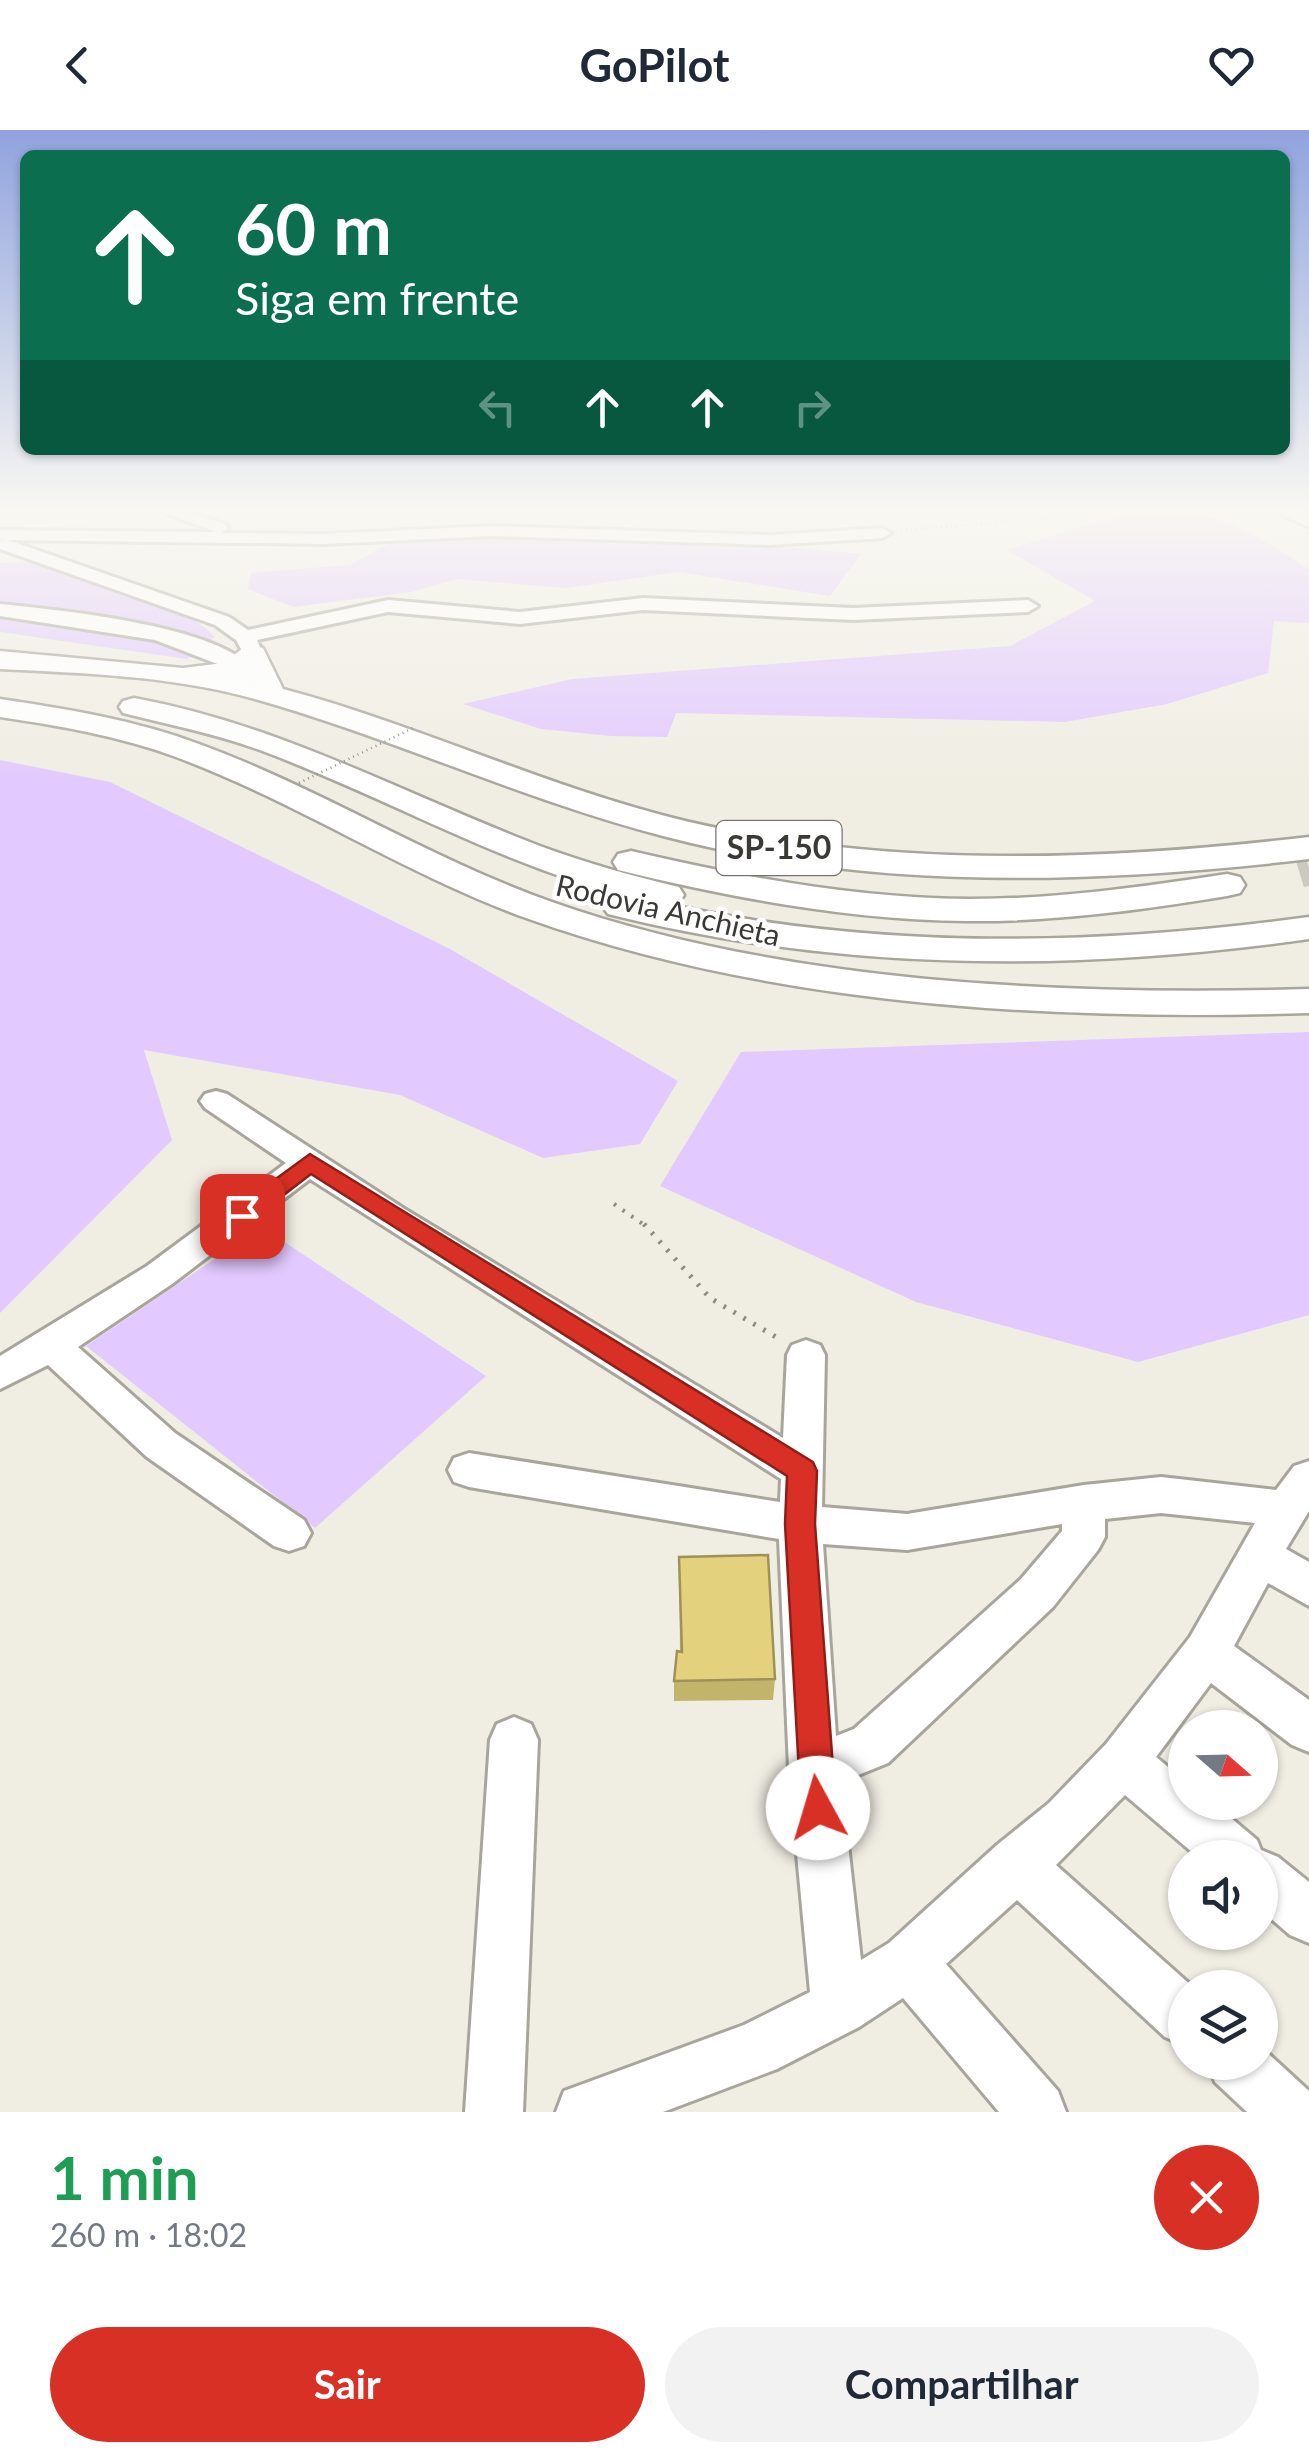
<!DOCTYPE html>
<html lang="pt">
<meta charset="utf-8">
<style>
:root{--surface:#fff;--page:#f2f2f3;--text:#1f2937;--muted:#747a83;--accent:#d93025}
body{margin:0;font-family:Lato,sans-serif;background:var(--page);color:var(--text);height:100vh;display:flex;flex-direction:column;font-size:38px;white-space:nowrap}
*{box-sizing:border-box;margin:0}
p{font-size:32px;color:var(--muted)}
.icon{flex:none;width:55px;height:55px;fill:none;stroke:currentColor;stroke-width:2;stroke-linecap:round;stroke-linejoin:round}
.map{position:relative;height:1982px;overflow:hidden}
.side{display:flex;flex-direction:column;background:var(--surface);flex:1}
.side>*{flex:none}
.top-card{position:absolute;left:20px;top:20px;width:1270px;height:305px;border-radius:15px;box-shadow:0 2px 8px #0004;background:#0b6e4f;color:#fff;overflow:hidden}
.needle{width:65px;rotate:110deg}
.controls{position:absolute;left:1168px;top:1580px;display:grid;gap:20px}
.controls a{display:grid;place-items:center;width:110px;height:110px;border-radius:50%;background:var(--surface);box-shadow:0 2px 8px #0004;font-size:50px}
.pin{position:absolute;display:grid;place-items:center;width:85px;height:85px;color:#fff;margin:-42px;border-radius:20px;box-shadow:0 5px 15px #0006}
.me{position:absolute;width:110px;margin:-55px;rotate:354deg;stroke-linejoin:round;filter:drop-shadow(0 0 8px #0008)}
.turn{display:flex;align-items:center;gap:35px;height:210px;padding:0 50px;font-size:45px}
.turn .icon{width:130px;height:130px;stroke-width:2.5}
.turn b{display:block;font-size:70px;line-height:85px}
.lanes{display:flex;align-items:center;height:95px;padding:0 50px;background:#0003;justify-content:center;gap:50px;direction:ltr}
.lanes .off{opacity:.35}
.round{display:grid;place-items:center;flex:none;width:105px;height:105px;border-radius:52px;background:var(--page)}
.head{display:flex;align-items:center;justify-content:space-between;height:170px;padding:0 50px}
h1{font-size:60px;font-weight:700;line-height:75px;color:#1e9e55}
.primary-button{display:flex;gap:20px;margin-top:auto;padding:20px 50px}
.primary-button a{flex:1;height:115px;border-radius:60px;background:var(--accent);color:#fff;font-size:40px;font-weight:700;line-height:115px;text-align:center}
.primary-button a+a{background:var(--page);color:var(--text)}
header{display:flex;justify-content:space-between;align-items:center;height:130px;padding:0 50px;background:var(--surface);font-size:45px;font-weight:700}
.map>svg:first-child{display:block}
</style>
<header><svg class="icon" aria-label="back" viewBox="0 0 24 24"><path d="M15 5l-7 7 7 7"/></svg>GoPilot<svg class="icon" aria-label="heart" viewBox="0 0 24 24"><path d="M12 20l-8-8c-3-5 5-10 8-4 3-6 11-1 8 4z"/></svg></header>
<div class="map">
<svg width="1309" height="1982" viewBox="0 0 1309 1982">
<rect width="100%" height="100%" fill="#f0eee3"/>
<!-- green -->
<path fill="#e2c9ff" d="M1149,377C1209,377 1261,406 1309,440V493L1274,491L1268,543L1167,574L1065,592L676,583L667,607L611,606L541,599L463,574L572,549L1010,516L1095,471L1007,420Z
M461,406L785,417L861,424L830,466L678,442L566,458L457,449L411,462L293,477L248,459L251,443L350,435L390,413Z
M0,433C13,433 27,431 40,434C80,442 190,477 215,507L187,529L0,502Z
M0,630L110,652L448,818L678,951L640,1014L543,1028L400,965L144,920L172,1010L0,1183Z
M1309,902V1185L1138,1232L916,1172L660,1056L741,922Z
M262,1097L486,1246L315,1398L86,1216Z"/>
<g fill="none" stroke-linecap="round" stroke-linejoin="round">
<!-- highway-tunnel -->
<path stroke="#cccac0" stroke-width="34" stroke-dasharray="34 16" stroke-linecap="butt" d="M1299,741L1309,738"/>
<defs>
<path id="minor" d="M149,377H172L225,394L228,398L221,403L325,404L490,396L769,405L882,398L891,403L882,408L769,415L490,406L325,414L8,410L229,487L248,500L388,470L520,482L643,468L853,478L1028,470L1038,476L1028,482L853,490L643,480L520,494L388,482L257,510L263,524L253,530L246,528L236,510L215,495L0,419V411L4,410H0V400L216,402Z
M0,474C59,480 212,495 251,537L241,543L155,510L0,486Z
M216,961L227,964L403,1078L783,1308L787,1225L792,1215L806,1210L820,1215L825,1225L822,1377L907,1384L1084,1355L1161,1347L1276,1360L1294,1336L1309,1331V1381L1286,1419L1309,1432V1476L1268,1453L1234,1516L1309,1570V1622L1292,1615L1211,1553L1156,1627L1185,1651V1672H1212L1257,1710L1261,1720L1278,1727L1309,1752V1813L1290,1805L1260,1779V1728H1199L1125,1665L1056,1735L1194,1858H1185V1915L1165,1907L1017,1770L946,1834L1058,1961L1066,1982H999L903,1868L859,1897L777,1939L663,1982H556L564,1961L744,1895L810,1862L789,1639L779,1409L469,1357L454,1352L448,1340L454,1328L469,1323L780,1372L781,1349L310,1049L172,1154L78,1217L175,1303L304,1390L311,1403L304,1416L289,1421L274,1416L147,1327L48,1235L0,1259V1226L147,1136L286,1033L205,978L200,971L205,964ZM1161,1383L1255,1393L1190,1507L1106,1614L1049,1673L997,1715L889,1813L861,1830L841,1652L888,1633L1053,1477L1098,1420L1105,1407V1389ZM1062,1394V1401L1021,1449L854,1599L836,1606L823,1414L907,1420Z
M514,1587L531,1594L538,1610L523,1982H465L490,1610L497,1594Z
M1260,1916L1309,1961V1982H1247L1215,1952L1207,1932H1260Z"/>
<path id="highway" d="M1272,377H1300L1309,381V397L1275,382Z
M253,516L263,518L283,559C419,595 548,658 685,691C888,739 1104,731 1309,707V729C1096,754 872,761 663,706C524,670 393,608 255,569C173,546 84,543 0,539V521L183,538L224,533L243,518Z
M134,568C284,596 401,663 540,716C586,733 632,746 679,757L684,765L679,773L671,775C883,820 1095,816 1309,787V809C1073,842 840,842 608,784L602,776L608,768L621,765C493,731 380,664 257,619C213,603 169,595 123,583L119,577L123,571Z
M0,569C67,579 135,590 199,614C320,658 430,729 552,772C785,854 1064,866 1309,859V883C1051,891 771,876 526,788C405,744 297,672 176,627C120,606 60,596 0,587Z
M631,721C742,747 855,768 970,769C1056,769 1142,757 1227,744L1240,747L1245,755L1240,763L1227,766C1141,780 1054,792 967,791C849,790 733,768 618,740L613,732L618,724Z"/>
</defs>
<!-- minor casing -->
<use href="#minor" stroke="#a8a69c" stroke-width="6"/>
<!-- highway casing -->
<use href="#highway" stroke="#a8a69c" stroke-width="5"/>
<!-- path-far2 -->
<path stroke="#8c8a83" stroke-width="2.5" stroke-dasharray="1 4" stroke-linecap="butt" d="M901,400L1044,389L1077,377"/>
<!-- path-far1 -->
<path stroke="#8c8a83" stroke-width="4" stroke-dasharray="2.5 8" stroke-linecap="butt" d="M614,1074L647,1097"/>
<!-- path -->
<path stroke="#8c8a83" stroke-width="5" stroke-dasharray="2.5 9" stroke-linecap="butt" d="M644,1094L710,1168L781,1210"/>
<!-- minor -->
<use href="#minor" fill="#fff" fill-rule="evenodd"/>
<!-- highway -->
<use href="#highway" fill="#fff" fill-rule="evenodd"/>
<!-- path-bridge -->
<path stroke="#8c8a83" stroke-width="2.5" stroke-dasharray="1 4" stroke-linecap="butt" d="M299,653L415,597"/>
</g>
<!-- wall -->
<path fill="#c3b46c" d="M679,1427L775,1549L773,1570L674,1571V1551L680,1522Z"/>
<!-- building -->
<path fill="#e3d17d" stroke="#9f9258" stroke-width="2.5" d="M768,1425L775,1549L674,1551L677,1521L682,1522L679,1427Z"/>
<!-- sky -->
<linearGradient id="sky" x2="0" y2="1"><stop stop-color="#90a3de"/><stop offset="0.58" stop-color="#f8f7f2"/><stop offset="1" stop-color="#f8f7f2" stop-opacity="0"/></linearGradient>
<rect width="1309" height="654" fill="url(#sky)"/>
<!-- route -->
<path fill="#d93025" stroke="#8d1f18" stroke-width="2.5" d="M310,1024L813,1332L817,1341L815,1394L836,1678L831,1691L818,1696L806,1691L801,1678L785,1394L787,1346L311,1044L250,1091H233L230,1086L233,1080Z"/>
<g text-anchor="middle" stroke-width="9" stroke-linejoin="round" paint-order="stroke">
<!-- far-street labels -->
<g font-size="30" fill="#3a3935" stroke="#fff">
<text transform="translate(668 781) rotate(13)" y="10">Rodovia Anchieta</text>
</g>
<!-- shield labels -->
<rect fill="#fff" stroke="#757472" stroke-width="2.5" x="716.5" y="691" width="125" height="54" rx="8"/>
<g font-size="32" font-weight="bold" fill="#3a3935">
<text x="779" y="729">SP-150</text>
</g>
</g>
</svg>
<div class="controls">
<a><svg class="needle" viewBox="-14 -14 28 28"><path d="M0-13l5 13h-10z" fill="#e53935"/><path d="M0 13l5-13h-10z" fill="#747a83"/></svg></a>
<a><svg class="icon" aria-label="sound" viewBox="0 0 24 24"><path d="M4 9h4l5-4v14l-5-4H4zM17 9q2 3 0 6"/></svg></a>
<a><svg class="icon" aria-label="layers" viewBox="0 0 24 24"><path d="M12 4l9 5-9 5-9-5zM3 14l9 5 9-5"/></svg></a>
</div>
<div class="pin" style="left:242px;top:1086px;background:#d93025"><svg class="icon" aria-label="arrive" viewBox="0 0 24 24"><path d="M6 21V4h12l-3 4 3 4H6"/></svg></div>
<svg class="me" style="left:818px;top:1678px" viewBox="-20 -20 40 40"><circle r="19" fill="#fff"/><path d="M0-13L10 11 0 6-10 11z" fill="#d93025"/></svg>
<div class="top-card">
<div class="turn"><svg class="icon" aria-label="ahead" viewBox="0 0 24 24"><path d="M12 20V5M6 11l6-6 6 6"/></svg><div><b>60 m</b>Siga em frente</div></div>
<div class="lanes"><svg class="icon off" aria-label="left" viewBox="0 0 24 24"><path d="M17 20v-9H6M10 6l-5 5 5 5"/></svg><svg class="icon" aria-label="ahead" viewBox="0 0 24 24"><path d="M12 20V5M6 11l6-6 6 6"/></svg><svg class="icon" aria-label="ahead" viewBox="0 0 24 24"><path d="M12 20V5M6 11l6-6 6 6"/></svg><svg class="icon off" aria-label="right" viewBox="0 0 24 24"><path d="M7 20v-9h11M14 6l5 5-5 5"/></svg></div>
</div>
</div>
<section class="side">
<div class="head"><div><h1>1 min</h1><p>260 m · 18:02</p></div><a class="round" style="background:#d93025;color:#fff"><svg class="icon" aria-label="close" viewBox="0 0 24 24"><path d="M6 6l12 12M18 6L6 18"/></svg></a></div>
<div class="primary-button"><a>Sair</a><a>Compartilhar</a></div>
</section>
